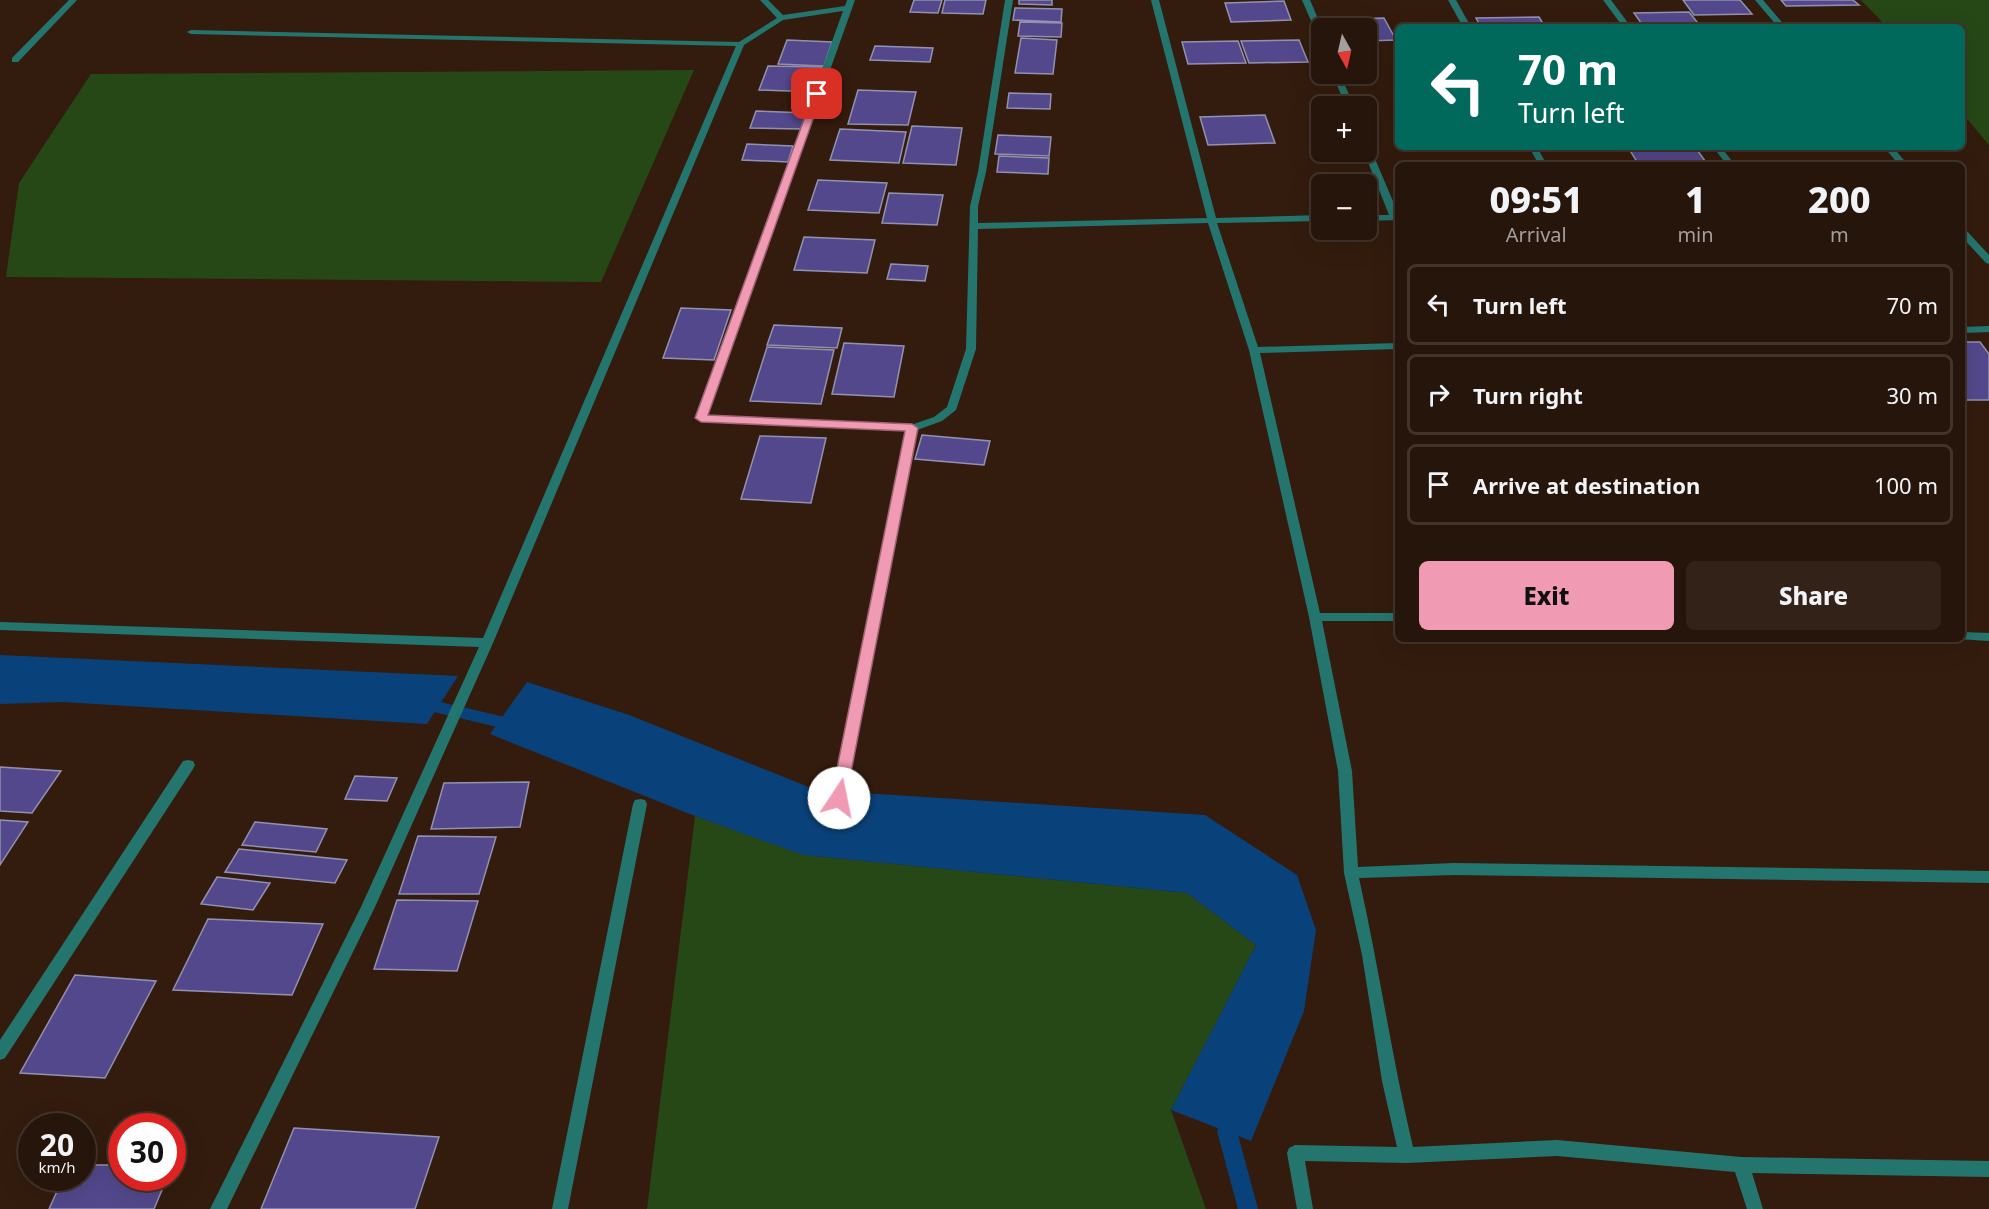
<!DOCTYPE html>
<meta charset="utf-8">
<style>
:root{--surface:#26150a;--page:#322218;--text:#f1f3f6;--muted:#a49f9c;--line:#42342b;--accent:#f19ab4}
body{margin:0;font-family:"Noto Sans",sans-serif;background:var(--page);color:var(--text);height:100vh;display:flex;flex-direction:column;font-size:22px;white-space:nowrap}
*{box-sizing:border-box;margin:0}
p{font-size:20px;color:var(--muted)}
.icon{flex:none;width:33px;height:33px;fill:none;stroke:currentColor;stroke-width:2;stroke-linecap:round;stroke-linejoin:round}
.map{position:relative;flex:1;overflow:hidden}
.panel{position:absolute;left:1395px;top:162px;width:570px;height:480px;display:flex;flex-direction:column;background:var(--surface);border-radius:9px;box-shadow:0 6px 24px #0002,0 0 0 2px var(--line)}
.panel>*{flex:none}
.top-card{position:absolute;left:1395px;top:24px;width:570px;height:126px;border-radius:9px;box-shadow:0 6px 24px #0002,0 0 0 2px var(--line);background:#00695c;color:#fff;overflow:hidden}
.needle{width:39px;rotate:172deg}
.controls{position:absolute;left:1311px;top:18px;display:grid;gap:12px}
.controls a{display:grid;place-items:center;width:66px;height:66px;border-radius:9px;background:var(--surface);box-shadow:0 6px 24px #0002,0 0 0 2px var(--line);font-size:30px}
.speed{position:absolute;left:18px;top:1113px;display:flex;gap:12px;font-size:30px;font-weight:700;text-align:center}
.speed>*{display:grid;place-content:center;width:78px;height:78px;border-radius:50%;background:var(--surface);box-shadow:0 6px 24px #0002,0 0 0 2px var(--line);line-height:1}
.speed small{font-size:15px;font-weight:400}
.speed .limit{border:9px solid #d22;background:#fff;color:#111}
.pin{position:absolute;display:grid;place-items:center;width:51px;height:51px;color:#fff;margin:-26px;border-radius:12px;box-shadow:0 3px 9px #0006}
.me{position:absolute;width:66px;margin:-33px;rotate:11deg;stroke-linejoin:round;filter:drop-shadow(0 0 4px #0008)}
.turn{display:flex;align-items:center;gap:21px;height:126px;padding:0 24px;font-size:27px}
.turn .icon{width:78px;height:78px;stroke-width:2.5}
.turn b{display:block;font-size:42px;line-height:51px}
.eta{display:flex;justify-content:space-evenly;align-items:center;height:102px;text-align:center}
.eta b{font-size:36px;font-weight:800;line-height:42px}
.action{display:flex;gap:12px;margin-top:auto;padding:12px 24px}
.action a{flex:1;height:69px;border-radius:9px;background:var(--accent);color:#111;font-size:24px;font-weight:800;line-height:69px;text-align:center}
.action a+a{background:var(--page);color:var(--text)}
ul{padding:0;list-style:none}
li{display:flex;align-items:center;gap:18px;height:81px;margin:0 12px 9px;padding:0 12px;border:3px solid var(--line);border-radius:9px}
li div{flex:1}
li b{display:block;font-size:22px}
li em{font-style:normal}
.map>svg:first-child{display:block}
</style>
<div class="map">
<svg width="1989" height="1209" viewBox="0 0 1989 1209">
<rect width="100%" height="100%" fill="#331c0d"/>
<!-- green -->
<path fill="#264817" d="M1861,0H1989V145L1962,113V27H1887Z
M694,70L601,282L6,277L19,183L91,74Z
M695,816L804,855L1187,893L1256,945L1171,1110L1206,1209H647Z"/>
<!-- water -->
<path fill="#09427a" d="M0,655L458,676L427,724L62,702L0,704Z
M527,682L629,715L816,790L1205,815L1297,875L1316,930L1304,1011L1251,1141L1171,1110L1256,945L1187,893L803,855L695,816L490,734Z"/>
<g fill="none" stroke-linecap="round" stroke-linejoin="round">
<!-- stream -->
<path fill="#09427a" fill-rule="evenodd" d="M419,697L518,720L524,722L526,726L524,730L518,732L413,707L411,703L413,699Z
M1235,1105L1242,1108L1245,1114L1237,1131L1258,1209H1238L1217,1131L1228,1108Z"/>
</g>
<!-- building -->
<path fill="#53488c" stroke="#9391b0" stroke-width="1.5" d="M914,0H942L938,13L910,12Z
M945,0H986L983,14L942,13Z
M1019,0H1052V5L1019,4Z
M1683,0H1740L1752,14L1694,15Z
M1781,0H1853L1859,5L1786,6Z
M1284,1L1291,20L1231,22L1225,3Z
M1015,8L1062,9L1061,22L1013,20Z
M1689,12L1701,27H1644L1634,13Z
M1539,17L1545,27H1481L1476,18Z
M1384,18L1396,40L1366,41V28H1328L1324,20Z
M1020,22L1062,23L1061,37L1018,36Z
M1021,38L1057,40L1053,74L1015,73Z
M787,40L832,42L824,66L778,64Z
M1299,40L1308,62L1249,63L1241,41Z
M1238,41L1246,63L1188,64L1182,42Z
M875,46L933,48L930,62L870,60Z
M768,66L822,67L814,92L759,90Z
M858,90L916,92L908,125L848,124Z
M1009,93L1051,94L1050,109L1007,108Z
M756,111L806,113L801,129L750,128Z
M1265,115L1275,143L1208,145L1200,117Z
M912,126L962,128L956,165L903,163Z
M840,129L906,132L899,163L830,160Z
M998,135L1051,137L1049,156L995,154Z
M747,144L793,146L788,162L742,160Z
M1695,147L1708,165H1639L1629,149Z
M999,156L1049,158L1048,174L997,172Z
M818,180L887,183L879,213L808,210Z
M889,193L943,195L937,225L882,223Z
M804,237L875,240L867,273L794,270Z
M891,264L928,266L925,281L887,279Z
M681,308L731,310L714,360L663,358Z
M774,325L842,328L837,348L767,345Z
M1962,342H1980L1989,354V400H1962Z
M844,343L904,346L894,397L832,394Z
M767,347L834,350L821,404L750,401Z
M922,435L990,441L984,465L915,459Z
M760,436L826,438L811,503L741,499Z
M0,767L61,771L32,813L0,811Z
M355,776L397,778L387,801L345,799Z
M529,782L520,827L431,829L444,783Z
M0,820L28,822L0,865Z
M255,822L327,829L316,852L242,845Z
M418,836L496,837L479,894H399Z
M239,849L347,860L335,883L225,872Z
M217,877L270,883L253,910L201,904Z
M397,900L478,901L457,971L374,969Z
M208,919L323,924L292,995L173,990Z
M75,975L156,981L105,1078L20,1073Z
M294,1128L439,1137L415,1209H261Z
M82,1165H122V1178H167L154,1209H49L63,1178H82Z"/>
<g fill="none" stroke-linecap="round" stroke-linejoin="round">
<!-- street -->
<path fill="#25756f" fill-rule="evenodd" d="M69,0H77L18,62H12V58Z
M760,0H768L783,15L845,6L847,0H855L707,415L911,425L934,417L947,407L966,349L970,206L978,172L1005,0H1013L986,172L978,206V223L1207,218L1151,0H1159L1216,218L1322,215V221L1217,223L1258,347L1398,343V349L1260,353L1320,613H1398V621H1322L1352,771L1358,867L1454,863L1989,871V883L1454,875L1359,878C1379,968 1392,1058 1413,1147L1557,1140L1741,1157L1989,1161V1177L1752,1173L1763,1209H1747L1735,1172L1557,1156L1407,1163L1305,1161L1313,1209H1297L1287,1153L1289,1148L1295,1145L1397,1147L1382,1081L1362,955L1344,873L1338,771L1309,617L1249,350L1208,223L978,229L976,349L956,410L942,421L917,430L846,798L844,802L839,803L834,802L832,798L906,431L701,421L696,418L843,11L783,20L744,45L493,643L375,907L227,1209H210L361,907L479,647L0,630V622L483,638L736,46L191,34L187,32L191,30L739,42L777,18Z
M1302,0H1310L1322,28V39L1318,37Z
M1448,0H1456L1471,27H1463Z
M1603,0H1611L1631,27H1623Z
M1755,0H1763L1786,27H1778Z
M1332,74H1340L1354,106H1346Z
M1366,145L1370,147L1398,213V220L1366,221V215H1389L1364,152H1366Z
M1529,147H1537L1547,165H1539Z
M1713,147H1721L1735,165H1727Z
M1884,147H1893L1908,165H1899Z
M1962,228L1965,229L1989,255V264L1986,263L1962,237Z
M1989,326V332L1962,333V327Z
M1962,632L1989,633V641L1958,639H1962Z
M188,760L193,761L195,765L193,769L5,1058L0,1060V1040L183,761Z
M640,799L645,800L647,804L568,1209H552L633,804L635,800Z"/>
</g>
<!-- route -->
<path fill="#f19ab4" stroke="#9d6475" stroke-width="1.5" d="M814,92L822,94L708,415L912,424L918,428L846,798L844,802H833L831,798L905,431L701,422L695,418Z"/>
</svg>
<div class="controls">
<a><svg class="needle" viewBox="-14 -14 28 28"><path d="M0-13l5 13h-10z" fill="#e53935"/><path d="M0 13l5-13h-10z" fill="#a49f9c"/></svg></a>
<a>+</a>
<a>−</a>
</div>
<div class="speed"><div>20<small>km/h</small></div><div class="limit">30</div></div>
<div class="pin" style="left:817px;top:94px;background:#d93025"><svg class="icon" aria-label="arrive" viewBox="0 0 24 24"><path d="M6 21V4h12l-3 4 3 4H6"/></svg></div>
<svg class="me" style="left:839px;top:798px" viewBox="-20 -20 40 40"><circle r="19" fill="#fff"/><path d="M0-13L10 11 0 6-10 11z" fill="#f19ab4"/></svg>
<div class="top-card">
<div class="turn"><svg class="icon" aria-label="left" viewBox="0 0 24 24"><path d="M17 20v-9H6M10 6l-5 5 5 5"/></svg><div><b>70 m</b>Turn left</div></div>
</div>
<section class="panel">
<div class="eta">
<div><b>09:51</b><p>Arrival</p></div>
<div><b>1</b><p>min</p></div>
<div><b>200</b><p>m</p></div>
</div>
<ul>
<li><svg class="icon" aria-label="left" viewBox="0 0 24 24"><path d="M17 20v-9H6M10 6l-5 5 5 5"/></svg><div><b>Turn left</b></div><em>70 m</em></li>
<li><svg class="icon" aria-label="right" viewBox="0 0 24 24"><path d="M7 20v-9h11M14 6l5 5-5 5"/></svg><div><b>Turn right</b></div><em>30 m</em></li>
<li><svg class="icon" aria-label="arrive" viewBox="0 0 24 24"><path d="M6 21V4h12l-3 4 3 4H6"/></svg><div><b>Arrive at destination</b></div><em>100 m</em></li>
</ul>
<div class="action"><a>Exit</a><a>Share</a></div>
</section>
</div>
